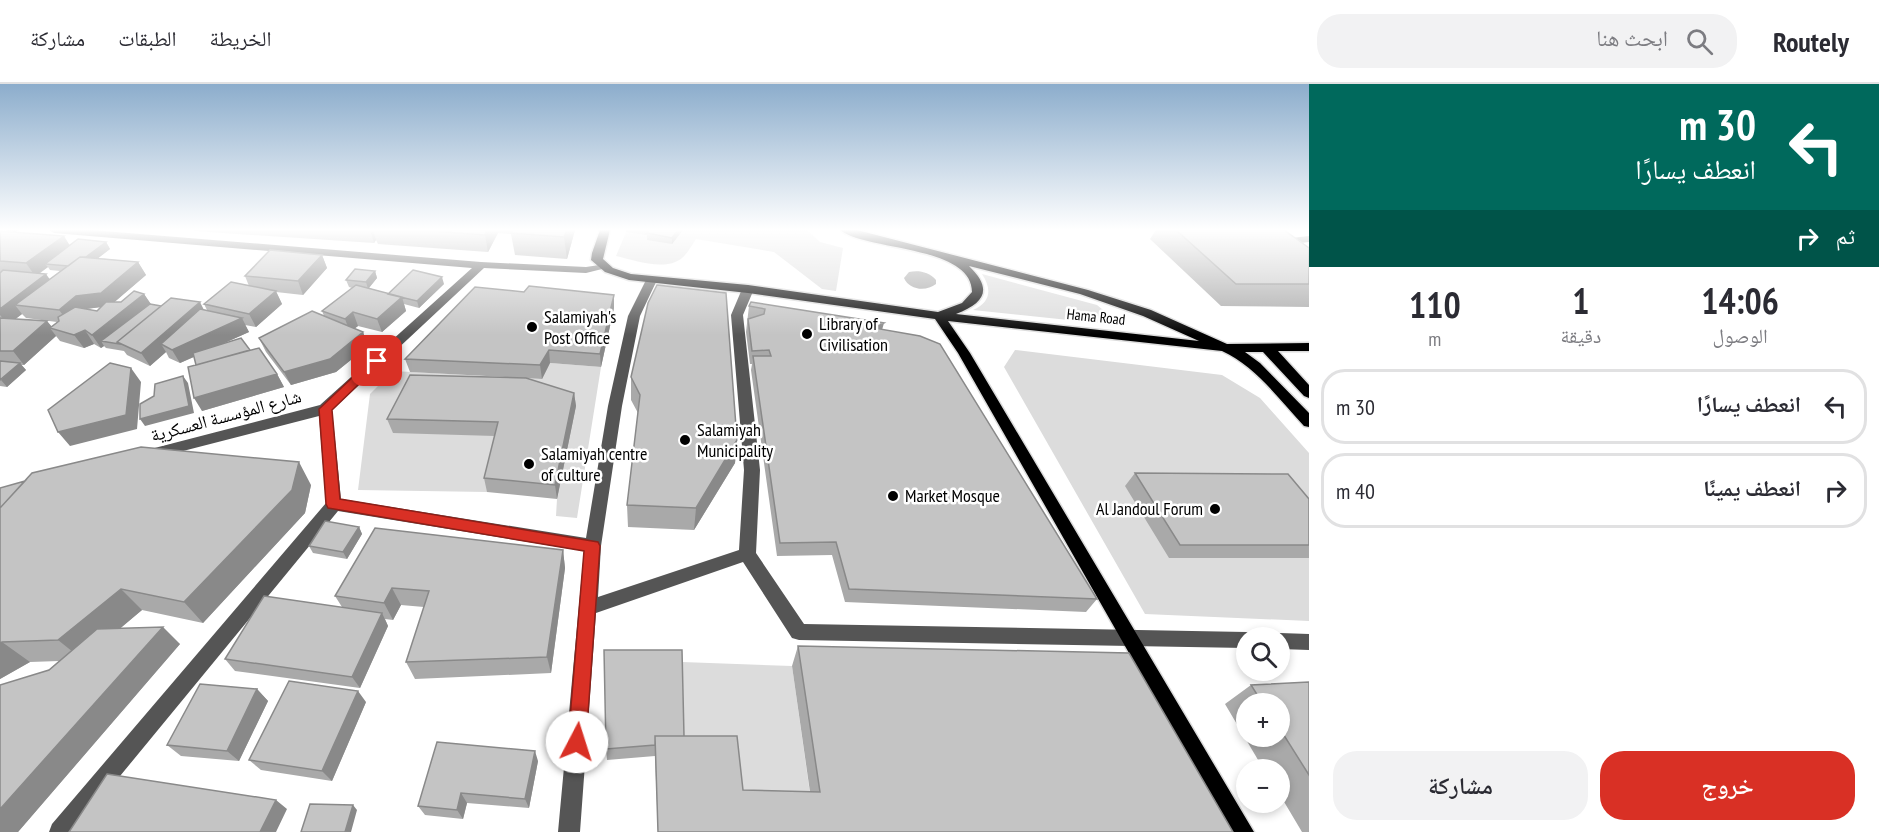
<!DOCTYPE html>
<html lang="ar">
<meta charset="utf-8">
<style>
:root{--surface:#fff;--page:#f2f2f3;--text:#2b2b33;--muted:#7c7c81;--line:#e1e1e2;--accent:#d93025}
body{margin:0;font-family:"PT Sans Narrow","Noto Naskh Arabic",sans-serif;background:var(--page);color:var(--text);direction:rtl;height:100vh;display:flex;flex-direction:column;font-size:22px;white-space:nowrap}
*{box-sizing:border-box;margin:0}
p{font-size:20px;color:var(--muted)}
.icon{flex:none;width:33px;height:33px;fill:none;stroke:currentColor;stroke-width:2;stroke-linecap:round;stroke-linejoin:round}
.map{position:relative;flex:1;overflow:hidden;direction:ltr}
.panel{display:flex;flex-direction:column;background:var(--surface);width:570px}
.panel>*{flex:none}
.top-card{background:#00695c;color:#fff;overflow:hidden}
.buttons{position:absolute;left:1236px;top:543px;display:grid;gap:12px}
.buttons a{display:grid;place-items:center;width:54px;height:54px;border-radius:50%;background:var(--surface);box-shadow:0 3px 9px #0003;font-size:30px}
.pin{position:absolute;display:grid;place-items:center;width:51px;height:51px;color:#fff;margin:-26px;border-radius:12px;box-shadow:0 3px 9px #0006}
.me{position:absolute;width:66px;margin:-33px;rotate:5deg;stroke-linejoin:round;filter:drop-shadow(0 0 4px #0008)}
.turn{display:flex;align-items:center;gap:21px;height:126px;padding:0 24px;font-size:27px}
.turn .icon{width:78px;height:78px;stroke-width:2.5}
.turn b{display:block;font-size:42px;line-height:51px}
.then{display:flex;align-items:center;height:57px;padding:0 24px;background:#0003;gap:12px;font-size:22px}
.eta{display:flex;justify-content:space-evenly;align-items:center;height:102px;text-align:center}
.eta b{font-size:36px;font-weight:600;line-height:42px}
.cta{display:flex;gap:12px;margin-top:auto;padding:12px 24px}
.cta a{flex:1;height:69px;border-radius:24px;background:var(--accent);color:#fff;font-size:24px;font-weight:600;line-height:69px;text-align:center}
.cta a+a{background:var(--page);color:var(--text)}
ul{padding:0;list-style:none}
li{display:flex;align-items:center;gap:18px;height:75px;margin:0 12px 9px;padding:0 12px;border:3px solid var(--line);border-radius:24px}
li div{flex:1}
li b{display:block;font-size:22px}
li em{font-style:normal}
header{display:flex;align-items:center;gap:36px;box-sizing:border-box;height:84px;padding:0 30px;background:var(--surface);border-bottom:2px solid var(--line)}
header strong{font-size:28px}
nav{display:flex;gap:33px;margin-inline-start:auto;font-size:21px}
.search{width:420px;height:54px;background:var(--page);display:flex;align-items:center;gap:15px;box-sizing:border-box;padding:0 21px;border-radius:24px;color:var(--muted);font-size:22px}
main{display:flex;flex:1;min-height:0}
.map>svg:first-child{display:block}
</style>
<header>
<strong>Routely</strong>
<div class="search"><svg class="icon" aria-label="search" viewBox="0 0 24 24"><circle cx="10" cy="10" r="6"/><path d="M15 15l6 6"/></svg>ابحث هنا</div>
<nav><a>الخريطة</a><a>الطبقات</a><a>مشاركة</a></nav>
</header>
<main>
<section class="panel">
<div class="top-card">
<div class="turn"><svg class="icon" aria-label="left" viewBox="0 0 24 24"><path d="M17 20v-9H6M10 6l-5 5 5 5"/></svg><div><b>30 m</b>انعطف يسارًا</div></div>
<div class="then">ثم<svg class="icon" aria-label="right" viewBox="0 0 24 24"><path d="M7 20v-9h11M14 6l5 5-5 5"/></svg></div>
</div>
<div class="eta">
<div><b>14:06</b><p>الوصول</p></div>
<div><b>1</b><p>دقيقة</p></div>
<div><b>110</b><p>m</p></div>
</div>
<ul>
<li><svg class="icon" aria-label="left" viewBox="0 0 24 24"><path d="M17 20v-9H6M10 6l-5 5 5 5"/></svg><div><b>انعطف يسارًا</b></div><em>30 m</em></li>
<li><svg class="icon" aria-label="right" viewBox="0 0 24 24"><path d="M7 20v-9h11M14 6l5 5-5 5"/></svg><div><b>انعطف يمينًا</b></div><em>40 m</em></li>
</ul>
<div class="cta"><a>خروج</a><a>مشاركة</a></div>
</section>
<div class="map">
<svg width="1309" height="748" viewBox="0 0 1309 748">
<rect width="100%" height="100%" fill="#fff"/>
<!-- green -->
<path fill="#dcdcdc" d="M627,146H807L820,158L843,164L836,207L822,205L774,168L696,155C692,161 687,170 682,174C665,188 634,176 616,172Z
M982,190L1097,221L1108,230L1109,235L1097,239L973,226C991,218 992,205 982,190Z
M1015,266L1222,291L1260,314L1309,369V537L1145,530L1004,283Z
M550,279L601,283L577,434L556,432L557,415L501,352L487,408L358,406L370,310L393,287L541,295Z
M682,578L792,582L812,724L739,722L683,669Z"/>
<!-- water -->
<path fill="#a3a3a3" d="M909,188C919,186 929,188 936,196V200C926,208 909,206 904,194Z"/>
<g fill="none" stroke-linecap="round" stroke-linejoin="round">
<defs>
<path id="major" d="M600,146H610L603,175L613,184L631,190L748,201L938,228L962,219L972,208C972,161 866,167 840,146H857L1088,206L1151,226L1227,260L1309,259V267H1278L1309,301V314L1304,312L1263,268H1245L1260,279L1309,329V343L1304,342C1279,315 1255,282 1222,267L948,237L970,269L1254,748H1231L958,269L935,235L748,209L629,196L605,188L591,176L592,169ZM969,182L1080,210L1143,232L1199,257L956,230C985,219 993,205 969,182Z"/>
</defs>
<!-- major casing -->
<use href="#major" stroke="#dbdbdb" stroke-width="3"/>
<!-- minor -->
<path fill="#555" fill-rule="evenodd" d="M7,146H19L0,158V150Z
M49,146H91L481,178L586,183L606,180V184L586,189L484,184L332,326L341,415L586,454L608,322L628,232L647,194H655L657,196L640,232L622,322L601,462L598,513L739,466L744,386L731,231L742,205L748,201L754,205L743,231L760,386L756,469L804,540L1246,548L1253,550L1254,554H1246V564L799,556L792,554L743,478L596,529L580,748H558L584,467L338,427L74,748H49L52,740L326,419L319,332L148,376L143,375L141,371L143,367L320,321L472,184L54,149Z
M1309,152V158L1291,160L1286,157L1291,154Z
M1280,549L1309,550V566L1280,565V554H1272Z"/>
<!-- major -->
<use href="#major" fill="#000" fill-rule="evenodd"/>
</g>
<!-- wall -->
<path fill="#a9a9a9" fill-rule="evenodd" d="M194,146H575L567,175L515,171L511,150L498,149L488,168L378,160L376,156L374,159L194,147Z
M626,146H683L672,160L647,156V151L626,148Z
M1156,146H1284L1309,164V223L1221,222L1150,155Z
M0,147L70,161L106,158L110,165L98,174L138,178L146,191L114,218H121L144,210L151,221L207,226L204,220L249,202L245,192L322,171L327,184L303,211L276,208L282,220L256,243L245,241L249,248L220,261L251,266L277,290L284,303L202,327L196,281L194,273L180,279L169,274L166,268L150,282L127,271L124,267L106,264L104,262L101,264L94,260L84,264L60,257L56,252L24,281H21L26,286L7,303L0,302ZM48,183L50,186L60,187L50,195L39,190ZM100,223L97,227L86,225ZM22,230L26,234L57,238L51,243L47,237L15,235Z
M375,187L377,194L369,204L388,210L444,200L419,224L404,220L406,227L382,248L358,242L354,245L363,248L368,262L336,288L291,301L266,268L259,254L324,232L322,227L352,204L349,203L346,196Z
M749,222L882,246L1097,515L1086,528L845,518L832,471L777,472L751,286L752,280H750L746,248Z
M614,224L601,283L550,279L542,295L410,288L405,275Z
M631,293L737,356L735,379L694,446L628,443L627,421L638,329L631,316Z
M574,309L576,322L557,415L487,408L484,394L495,352L393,349L387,335Z
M1135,389L1309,415V474H1169L1125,402Z
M311,401L305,429L203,539L142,526L120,544L180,560L18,748H0L49,586L59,577L30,578L0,595V404Z
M359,443L362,450L347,475L313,469L309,462Z
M563,466L565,484L551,589L415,595L406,578L424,523L401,521L393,536L385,535L388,542L360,604L235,587L225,575L342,523L335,512Z
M798,562L1233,748H658L655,672L607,676L606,665L684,652L743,706L810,708L792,582Z
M1309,598V748H1302L1280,711V686H1264L1225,620L1251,601ZM1246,620H1280V652H1246Z
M257,605L268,617L239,677L181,672L167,661Z
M366,618L332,697L261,686L249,676Z
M538,677L529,724L467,719L463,735L425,731L418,722Z"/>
<!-- shaded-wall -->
<path fill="#898989" d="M370,146H373L376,156L374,159Z
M487,146H497L498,149L488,168L485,151Z
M567,146H575L567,175L564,153Z
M678,146H683L672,160V154Z
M64,152L72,165L45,180L48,183L35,192L26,179Z
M106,158L110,165L79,189L74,182Z
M322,171L327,184L303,211L298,197Z
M138,178L146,191L110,222L86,225L69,239L59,226L76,212Z
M375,187L377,194L368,205L366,198Z
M46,190L56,204L15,221L22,230L8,241L0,231V225Z
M442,193L444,200L419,224L417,217Z
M276,207L282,220L256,243L249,230Z
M144,210L153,223L101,257L104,262L101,264L92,251Z
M614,211V224L601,283L600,270Z
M402,213L406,227L382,248L377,235Z
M200,218L207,232L161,260L166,268L150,282L141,269Z
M353,228L358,242L350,248L345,235Z
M242,234L249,248L180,279L172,266Z
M47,237L53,244H50L56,252L24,281L13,267Z
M884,239L880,253L874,244Z
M85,246L94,260L84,264L74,251Z
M363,248L368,262L336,288L291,301L284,288Z
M549,266L550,279L542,295L540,281Z
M20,279L26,286L7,303L1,296Z
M131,284L141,298L137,345L70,362L58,348Z
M277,290L284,303L202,327L194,314Z
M183,292L188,299L194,329L145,342L140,335Z
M574,309L576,322L557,415L555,401Z
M737,356L735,379L694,446L696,424Z
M299,378L311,401L305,429L203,539L184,518Z
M359,443L362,450L347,475L343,468Z
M563,466L565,484L551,589L547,573Z
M392,504L401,521L393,536L384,519Z
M121,505L142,526L83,576L58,556Z
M382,529L388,542L360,604L352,593Z
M163,543L180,560L18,748H0V725Z
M2,558L30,578L0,595V559Z
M257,605L268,617L239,677L227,667Z
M358,607L366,618L332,697L322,687Z
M535,667L538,677L529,724L525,715Z
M461,709L467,719L463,735L457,726Z
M276,716L287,725L276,748H260Z
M353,721L357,726L351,748H345Z"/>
<!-- building -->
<path fill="#c4c4c4" stroke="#898989" stroke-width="1.5" d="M420,146H487L485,151Z
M513,146H567L564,153L511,149Z
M649,146H678L672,154L647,149Z
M1176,146H1284L1309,164V200H1236Z
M0,147L64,152L26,179L0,177Z
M78,155L106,158L86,173H80L68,182L45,180Z
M270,166L322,171L298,197L245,192Z
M80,173L138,178L101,209L76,212L59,226L15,221Z
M355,185L375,187L366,198L346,196Z
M3,186L46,190L0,225V189Z
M413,186L442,193L417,217L388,210Z
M231,198L276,207L249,230L204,220Z
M356,201L402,213L377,235L353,228L345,235L322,227Z
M657,201L726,209L737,356L696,424L627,421L640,311L631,293L648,219Z
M529,202L614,211L600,270L549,266L540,281L405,275L475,203L524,208Z
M134,207L144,210L92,251L85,246L74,251L50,244L59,237L58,233L75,223L97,227L106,218H121Z
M171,214L200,218L141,269L117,258Z
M751,218L884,239L874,244L920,252L940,260L1097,515L849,505L836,458L780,459L753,272H771L769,266L752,267L748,235L764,230L765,225L749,222Z
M150,220L161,222L117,258L119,260L101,257Z
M200,225L242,234L172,266L161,260Z
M312,227L363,248L330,275L284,288L259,254Z
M0,234L47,237L13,267H0Z
M241,254L250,266L196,281L193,269Z
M259,264L277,290L194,314L188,283Z
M0,277L20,279L0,296Z
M110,279L131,284L126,331L58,348L48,326Z
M410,291L526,294L574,309L555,401L484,394L498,338L387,335Z
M183,292L189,322L140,335V320L154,312L155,300Z
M141,363L299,378L292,406L184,518L121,505L58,556L2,558L0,559V424L32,389Z
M1135,389L1288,390L1309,415V461H1180Z
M25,397L0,424V404Z
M325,437L359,443L343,468L309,462Z
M375,444L563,466L547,573L406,578L429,507L392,504L384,519L335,512Z
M264,512L382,529L352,593L225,575Z
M163,543L0,725V601L49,586L97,545Z
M798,562L1129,569L1233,748H658L655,652H737L743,706L820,708Z
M604,566H682L684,652H655V661L606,665Z
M289,597L358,607L322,687L249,676Z
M1309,598V691L1280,645V620H1263L1251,601Z
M200,600L257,605L227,667L167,661Z
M437,658L535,667L525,715L461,709L457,726L418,722Z
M107,690L276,716L260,748H69Z
M310,720L353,721L345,748H301Z"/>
<!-- sky -->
<linearGradient id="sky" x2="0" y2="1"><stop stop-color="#8cadcc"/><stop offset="0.58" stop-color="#fff"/><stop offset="1" stop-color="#fff" stop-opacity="0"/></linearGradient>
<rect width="1309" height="251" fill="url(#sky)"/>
<!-- route -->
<path fill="#d93025" stroke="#8d1f18" stroke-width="1.5" d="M377,273L383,277L381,279L332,326L340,415L598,458L600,462L586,658L584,665L577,668L570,665L568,658L584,467L334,425L328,424L326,420L319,325L373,274Z"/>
<!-- markers -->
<g fill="#000" stroke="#fff" stroke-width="2">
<circle cx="532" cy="243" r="6"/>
<circle cx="807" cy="250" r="6"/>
<circle cx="685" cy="356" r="6"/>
<circle cx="529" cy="380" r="6"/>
<circle cx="893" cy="412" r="6"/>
<circle cx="1215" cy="425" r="6"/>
</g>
<g text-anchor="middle" stroke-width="5" stroke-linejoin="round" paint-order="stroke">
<!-- far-street labels -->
<g font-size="15" fill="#000" stroke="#fff">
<text transform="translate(1096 233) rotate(6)" y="5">Hama Road</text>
</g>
<!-- poi labels -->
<g font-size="18" fill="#000" stroke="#fff" text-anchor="start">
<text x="544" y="239">Salamiyah's<tspan x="544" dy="21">Post Office</tspan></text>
<text x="819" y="246">Library of<tspan x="819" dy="21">Civilisation</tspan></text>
<text x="697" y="352">Salamiyah<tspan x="697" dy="21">Municipality</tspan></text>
<text x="541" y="376">Salamiyah centre<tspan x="541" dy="21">of culture</tspan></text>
<text x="905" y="418">Market Mosque</text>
<text x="1203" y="431" text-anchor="end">Al Jandoul Forum</text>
</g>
<!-- street labels -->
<g font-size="18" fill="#000" stroke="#fff">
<text transform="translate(226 332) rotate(-15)" y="6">شارع المؤسسة العسكرية</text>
</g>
</g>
</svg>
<div class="buttons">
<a><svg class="icon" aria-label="search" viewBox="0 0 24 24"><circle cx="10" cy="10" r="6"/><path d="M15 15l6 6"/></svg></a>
<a>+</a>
<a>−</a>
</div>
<div class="pin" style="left:377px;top:277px;background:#d93025"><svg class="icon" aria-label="arrive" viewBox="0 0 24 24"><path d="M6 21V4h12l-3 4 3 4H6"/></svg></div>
<svg class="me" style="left:577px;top:658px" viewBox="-20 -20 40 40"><circle r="19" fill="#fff"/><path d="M0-13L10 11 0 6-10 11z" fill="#d93025"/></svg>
</div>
</main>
